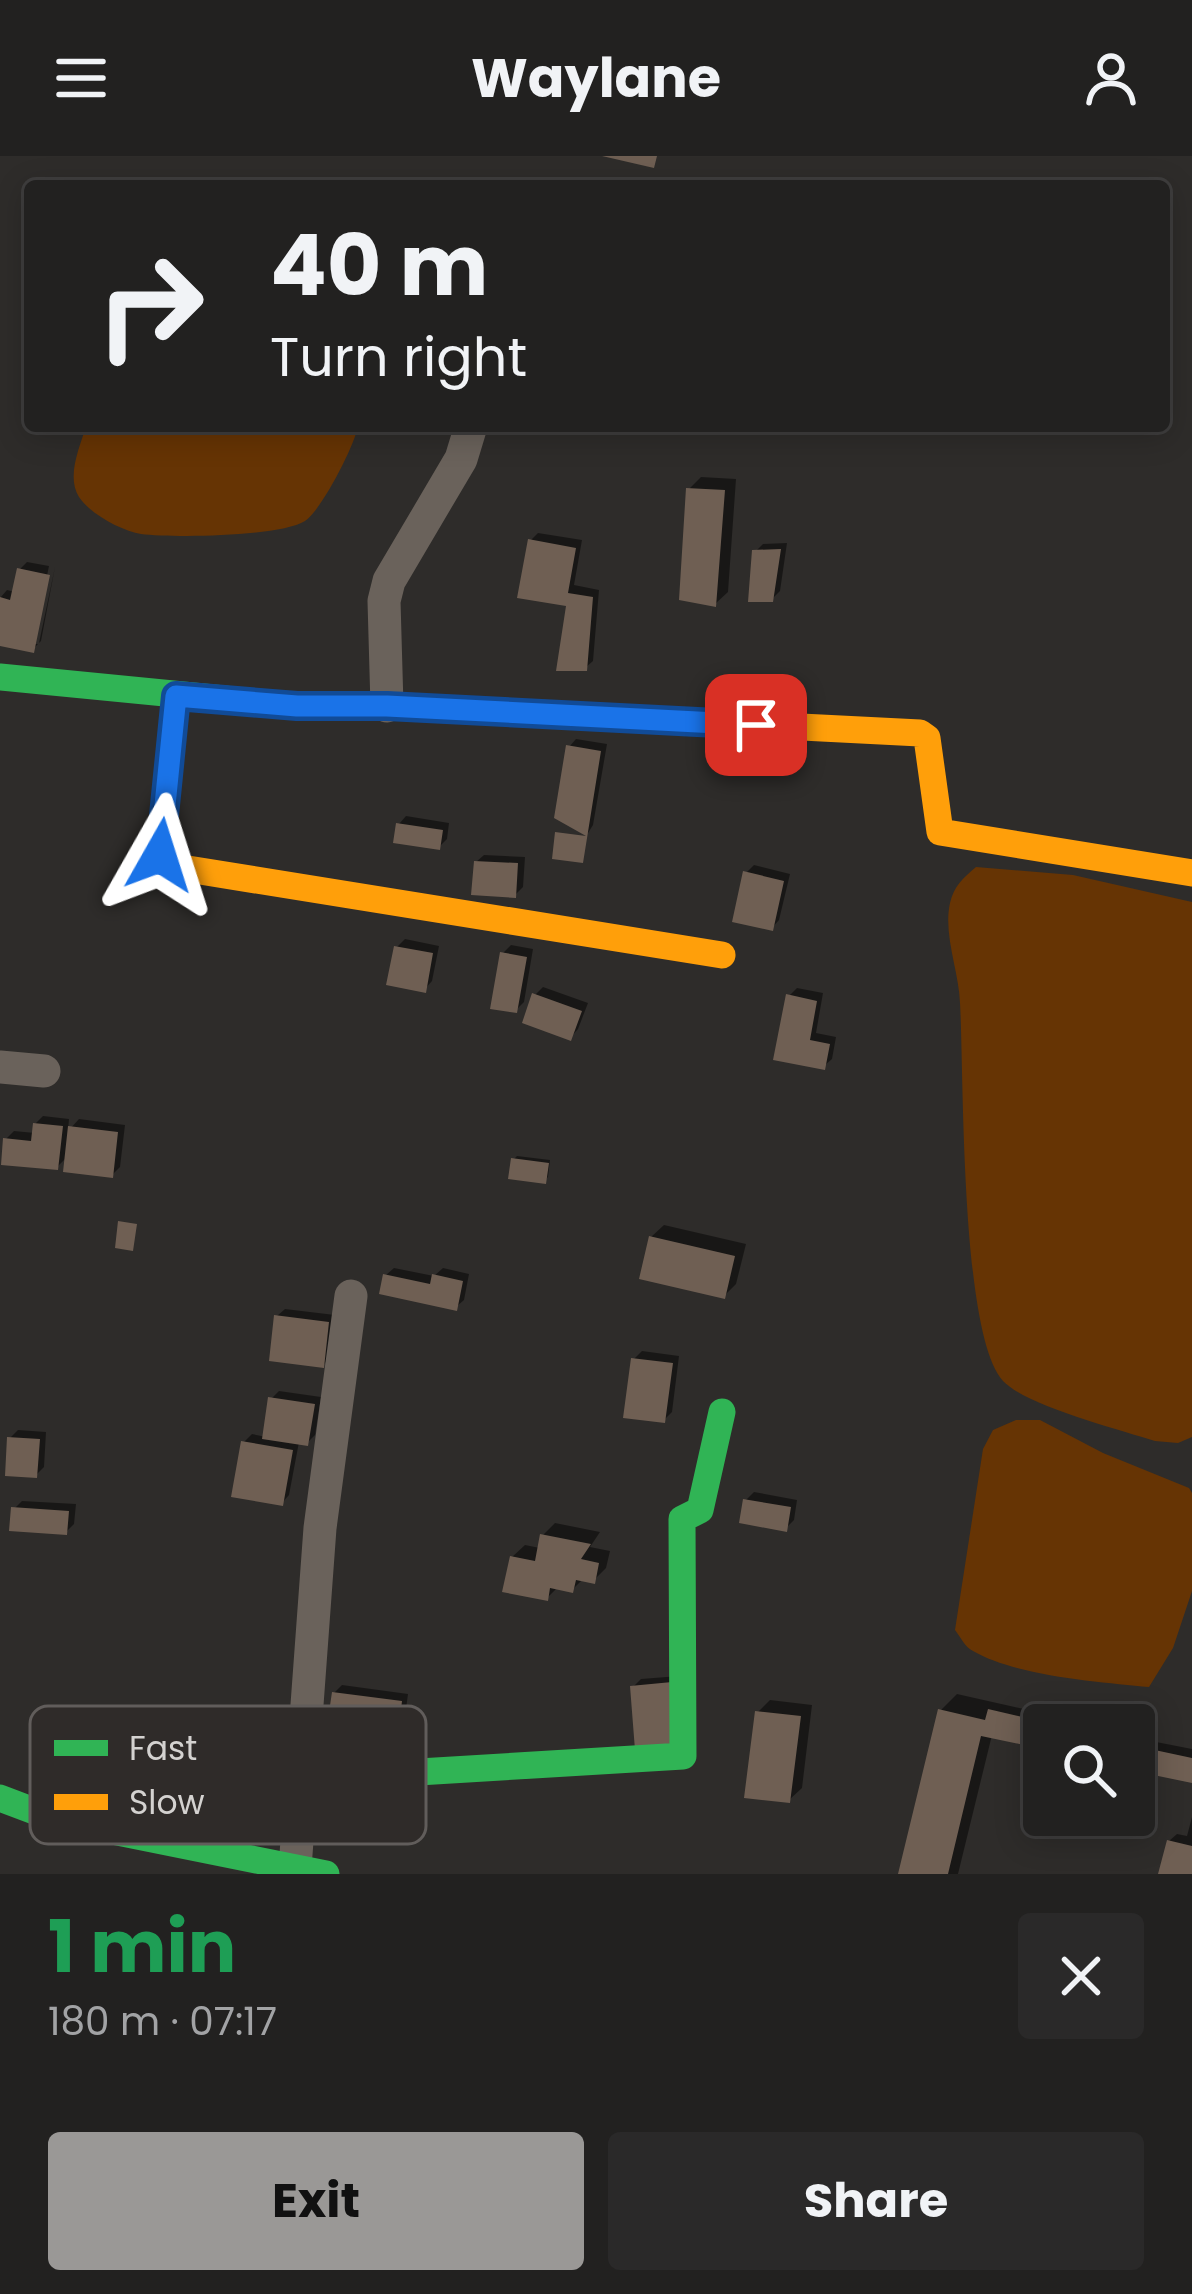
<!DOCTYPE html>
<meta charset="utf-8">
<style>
:root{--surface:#222120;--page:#2a2929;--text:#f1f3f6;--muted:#a2a3a5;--line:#3f3e3e;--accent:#9a9896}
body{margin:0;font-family:Poppins,sans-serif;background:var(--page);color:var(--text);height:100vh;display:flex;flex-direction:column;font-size:45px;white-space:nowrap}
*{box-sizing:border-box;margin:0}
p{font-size:39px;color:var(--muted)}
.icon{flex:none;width:66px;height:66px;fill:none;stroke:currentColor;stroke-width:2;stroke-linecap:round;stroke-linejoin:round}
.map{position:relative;height:1718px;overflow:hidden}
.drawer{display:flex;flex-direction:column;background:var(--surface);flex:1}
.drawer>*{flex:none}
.top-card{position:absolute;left:24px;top:24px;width:1146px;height:252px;border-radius:12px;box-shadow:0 6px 30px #0003,0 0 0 3px var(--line);background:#222120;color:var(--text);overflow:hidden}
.tools{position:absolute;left:1023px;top:1548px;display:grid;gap:24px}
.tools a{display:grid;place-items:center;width:132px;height:132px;border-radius:12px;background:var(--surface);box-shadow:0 6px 30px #0003,0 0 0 3px var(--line);font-size:60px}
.pin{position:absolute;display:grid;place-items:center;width:102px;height:102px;color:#fff;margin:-51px;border-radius:24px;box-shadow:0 6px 18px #0006}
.me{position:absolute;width:132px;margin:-66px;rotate:6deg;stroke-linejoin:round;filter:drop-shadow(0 0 9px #0008)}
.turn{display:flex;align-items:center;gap:42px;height:252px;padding:0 48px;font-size:54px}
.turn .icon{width:156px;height:156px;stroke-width:2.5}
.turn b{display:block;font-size:84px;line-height:102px}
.round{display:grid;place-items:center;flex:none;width:126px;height:126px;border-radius:12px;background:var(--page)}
.headline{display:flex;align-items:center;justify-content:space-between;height:204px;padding:0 48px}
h1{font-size:72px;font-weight:700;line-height:90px;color:#1e9e55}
.button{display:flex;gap:24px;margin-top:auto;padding:24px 48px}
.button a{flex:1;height:138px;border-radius:12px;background:var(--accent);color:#111;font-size:48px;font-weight:700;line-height:138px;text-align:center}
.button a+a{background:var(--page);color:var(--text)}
header{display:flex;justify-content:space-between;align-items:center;height:156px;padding:0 48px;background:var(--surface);font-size:54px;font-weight:700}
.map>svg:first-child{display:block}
</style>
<header><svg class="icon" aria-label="menu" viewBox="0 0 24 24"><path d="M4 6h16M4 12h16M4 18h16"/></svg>Waylane<svg class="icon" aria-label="person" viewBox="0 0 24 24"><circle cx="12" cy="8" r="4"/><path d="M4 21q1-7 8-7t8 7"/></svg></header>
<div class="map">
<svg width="1192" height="1718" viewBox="0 0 1192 1718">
<rect width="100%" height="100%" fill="#2e2c2a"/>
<!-- water -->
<path fill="#663404" d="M86,270H358C355,289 321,355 305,365C279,381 173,382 141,378C122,375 90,358 79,341C66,320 80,291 86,270Z
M976,711L1073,719L1192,746V1281L1178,1287L1155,1285C1118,1273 1027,1250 1003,1225C960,1178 964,918 960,847C959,815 943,779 950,747C954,730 963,722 976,711Z
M1016,1264H1040L1103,1297L1189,1332L1192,1337V1435L1173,1492L1149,1531C1100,1526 1016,1520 973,1495C965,1491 961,1482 955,1474L983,1293L993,1274Z"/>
<!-- shadow -->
<path fill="#0007" d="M701,321L736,323L728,436L715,448L689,333Z
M538,377L582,384L574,429L599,434L593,505L585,512L569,447L530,385Z
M787,387L780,435L772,443L755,396L763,388Z
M27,406L49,410L33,488H38L33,493L0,487V442L7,434L15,436L20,413Z
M55,411L41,485L39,487Z
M576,583L607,588L593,669L588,677L557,660L569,591Z
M406,660L449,667L447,683L439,691L399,668Z
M484,699L525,701L523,731L515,739L476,706Z
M754,709L790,718L779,764L772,772L746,717Z
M405,783L439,790L432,825L425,833L397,791Z
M511,789L533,793L524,846L516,854L503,797Z
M543,831L588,847L578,873L571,881L535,839Z
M797,832L823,837L816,877L836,881L832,903L824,910L777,901L789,840Z
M43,960L69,963L68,975L79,963L125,969L120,1011L112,1019L68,1000L57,1011L6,983L14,975L35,977V968Z
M517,1000L550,1004L548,1021L545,1024L514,1003Z
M664,1069L746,1088L736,1128L724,1140L651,1081Z
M394,1112L434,1120L443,1112L469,1118L464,1144L456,1151L386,1119Z
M285,1153L335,1159L331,1201L323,1209L277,1160Z
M642,1195L679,1200L672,1256L664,1264L634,1203Z
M279,1235L321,1241L315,1279L307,1287L299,1286L289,1339L282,1347L244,1286L252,1278L266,1281L271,1243Z
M18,1274L46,1276L44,1311L36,1319L10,1282Z
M754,1336L797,1344L794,1364L786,1372L746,1344Z
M22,1345L76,1348L74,1368L66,1376L14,1353Z
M555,1367L600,1376L590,1391L610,1395L606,1412L594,1424L584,1422L572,1434L558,1431L547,1442L512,1401L525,1389L540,1392L543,1379Z
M679,1520L638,1591L633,1531L641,1523Z
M342,1529L408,1538L403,1576L396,1584L334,1537Z
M957,1538L1055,1560L1053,1569H1044L1042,1590L992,1579L958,1718H901L941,1554Z
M770,1544L812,1549L802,1632L789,1644L758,1556Z
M1146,1584L1192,1593V1624L1134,1612L1138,1592Z
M1192,1661V1718H1161L1169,1685L1177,1678L1187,1680Z"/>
<!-- building -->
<path fill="#6f5f53" d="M602,0H657L654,12Z
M686,332L725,334L716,451L679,444Z
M528,383L576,392L568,437L593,441L587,515H556L566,450L517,442Z
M781,393L773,446H748L752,394Z
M17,412L50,419L34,497L0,490V441L10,444Z
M566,589L601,595L583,707L552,703L555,676L586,680L554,662Z
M396,667L443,674L440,694L393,687Z
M474,705L518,707L516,742L471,739Z
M743,715L784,725L773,775L732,766Z
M394,790L433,797L426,837L386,829Z
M500,796L527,801L517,857L490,853Z
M532,837L582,855L571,885L522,867Z
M786,838L817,845L810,884L830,888L825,914L773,904Z
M33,967L63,970L58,1014L1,1009L3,982L31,985Z
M68,970L118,976L113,1022L63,1016Z
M511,1002L549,1007L546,1028L508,1023Z
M118,1065L137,1068L133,1095L115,1092Z
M649,1080L735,1100L725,1143L639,1123Z
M383,1118L430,1128L432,1118L463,1125L457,1155L379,1138Z
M274,1159L329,1166L324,1212L269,1205Z
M631,1202L673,1207L665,1267L623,1262Z
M268,1241L315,1248L308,1290L262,1283Z
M7,1281L40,1283L37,1322L5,1320Z
M241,1285L293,1294L283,1350L231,1341Z
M743,1343L791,1351L787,1376L739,1367Z
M11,1351L69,1355L67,1379L9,1375Z
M540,1378L591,1388L581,1403L599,1407L595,1428L576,1424L573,1437L550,1432L548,1445L502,1436L510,1400L535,1405Z
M672,1526L677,1591L635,1594L630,1530Z
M332,1536L402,1545L397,1587L326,1577Z
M938,1553L985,1564L988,1553L1044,1566L1043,1593L981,1580L948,1718H898Z
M755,1555L801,1560L790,1647L744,1642Z
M1136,1590L1192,1602V1627L1134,1615Z
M1167,1684L1192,1690V1718H1158Z"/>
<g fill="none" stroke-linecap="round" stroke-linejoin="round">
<!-- street -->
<path stroke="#6a625b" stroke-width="33" d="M387,550L384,445L389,425L461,303L471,270
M0,911L44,915
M295,1712L320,1372L351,1140"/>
<!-- fast -->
<path stroke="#30b455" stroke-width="27" d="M0,521L297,550H387L700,566
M302,1623L683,1600L682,1363L700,1354L722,1256
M0,1642L58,1664L326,1718"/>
<!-- slow -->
<path stroke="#ff9f0a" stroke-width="27" d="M176,540L160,699L163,709L722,799
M700,566L920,577L927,582L940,676L1192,717"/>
</g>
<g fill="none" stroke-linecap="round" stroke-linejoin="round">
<defs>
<path id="route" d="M160,699L176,540L297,550H387L756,569"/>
</defs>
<!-- route casing -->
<use href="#route" stroke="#114b97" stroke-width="30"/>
<!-- route -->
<use href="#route" stroke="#1a73e8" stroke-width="21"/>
</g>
<!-- legend -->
<rect x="30" y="1550" width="396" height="138" rx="18" fill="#2f2b29" stroke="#615d5b" stroke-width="3"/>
<rect x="54" y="1584" width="54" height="16" fill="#30b455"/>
<rect x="54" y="1638" width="54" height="16" fill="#ff9f0a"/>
<g font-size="33" fill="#d4d2d0">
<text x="129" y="1604">Fast</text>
<text x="129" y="1658">Slow</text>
</g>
</svg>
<div class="tools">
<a><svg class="icon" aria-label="search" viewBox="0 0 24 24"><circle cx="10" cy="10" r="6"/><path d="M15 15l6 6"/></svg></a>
</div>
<div class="pin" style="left:756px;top:569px;background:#d93025"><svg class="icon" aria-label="arrive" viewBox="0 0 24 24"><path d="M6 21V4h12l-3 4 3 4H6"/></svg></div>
<svg class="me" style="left:160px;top:699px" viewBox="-20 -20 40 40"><path d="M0-17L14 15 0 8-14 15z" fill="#1a73e8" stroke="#fff" stroke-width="4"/></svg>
<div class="top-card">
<div class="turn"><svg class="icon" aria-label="right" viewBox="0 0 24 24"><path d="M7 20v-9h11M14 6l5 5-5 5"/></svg><div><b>40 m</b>Turn right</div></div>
</div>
</div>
<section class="drawer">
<div class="headline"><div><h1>1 min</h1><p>180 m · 07:17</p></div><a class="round"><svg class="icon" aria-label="close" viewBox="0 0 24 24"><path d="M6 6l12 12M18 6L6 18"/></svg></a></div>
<div class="button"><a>Exit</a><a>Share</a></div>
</section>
